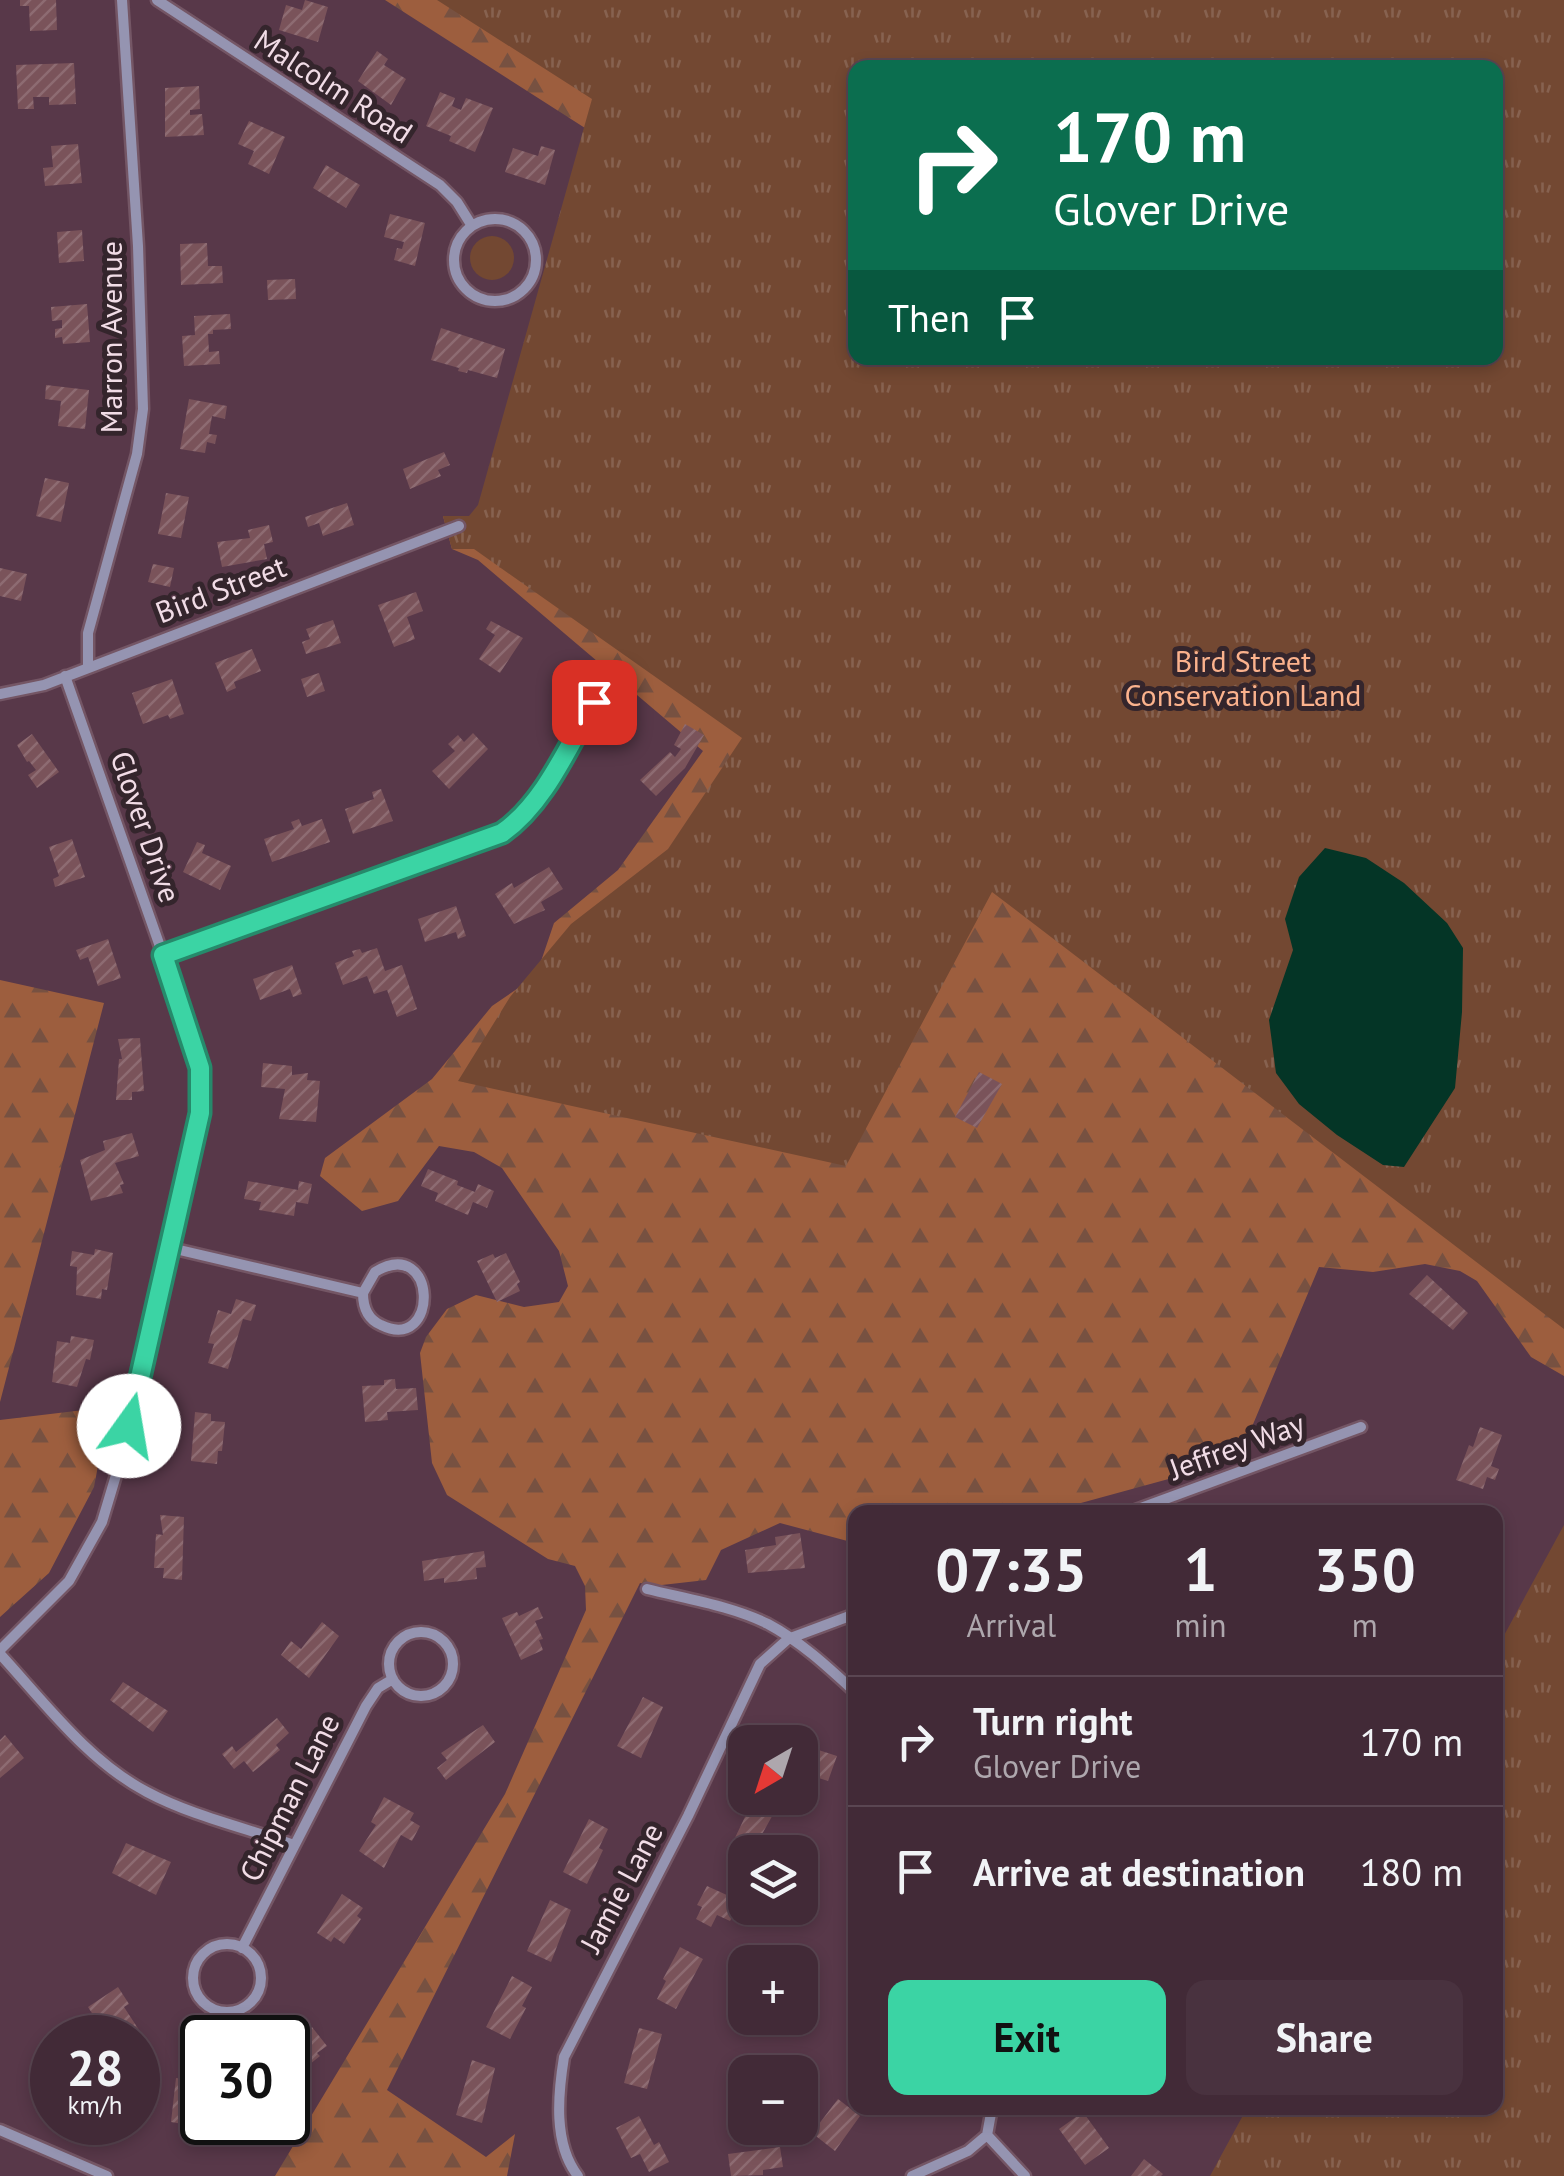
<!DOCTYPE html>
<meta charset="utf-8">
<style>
:root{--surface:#422a37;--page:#49323f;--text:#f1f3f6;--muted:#aea7ad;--line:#5a4652;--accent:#3bd4a4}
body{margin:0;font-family:"PT Sans",sans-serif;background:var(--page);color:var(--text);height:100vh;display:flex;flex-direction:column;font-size:38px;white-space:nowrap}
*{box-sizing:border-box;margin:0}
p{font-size:32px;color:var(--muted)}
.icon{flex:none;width:55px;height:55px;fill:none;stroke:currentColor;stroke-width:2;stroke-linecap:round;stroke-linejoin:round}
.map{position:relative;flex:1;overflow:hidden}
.drawer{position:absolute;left:848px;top:1505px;width:655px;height:610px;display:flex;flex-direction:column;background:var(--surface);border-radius:20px;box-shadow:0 5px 15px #0003,0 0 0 2px var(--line)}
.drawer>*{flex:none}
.guide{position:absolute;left:848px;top:60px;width:655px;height:305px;border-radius:20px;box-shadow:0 5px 15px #0003,0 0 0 2px var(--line);background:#0b6e4f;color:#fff;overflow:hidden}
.needle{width:65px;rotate:219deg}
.controls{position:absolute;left:728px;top:1725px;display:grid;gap:20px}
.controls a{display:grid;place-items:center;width:90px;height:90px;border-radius:20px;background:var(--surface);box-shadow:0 5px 15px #0003,0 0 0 2px var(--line);font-size:50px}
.speed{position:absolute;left:30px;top:2015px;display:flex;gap:20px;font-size:50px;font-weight:700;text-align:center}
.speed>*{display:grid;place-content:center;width:130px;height:130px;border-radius:50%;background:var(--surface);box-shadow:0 5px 15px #0003,0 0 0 2px var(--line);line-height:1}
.speed small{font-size:25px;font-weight:400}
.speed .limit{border:5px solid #111;border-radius:15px;background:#fff;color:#111}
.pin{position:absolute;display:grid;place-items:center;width:85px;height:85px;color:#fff;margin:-42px;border-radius:20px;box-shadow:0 5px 15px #0006}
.me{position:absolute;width:110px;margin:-55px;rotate:13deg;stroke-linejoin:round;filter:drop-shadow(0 0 8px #0008)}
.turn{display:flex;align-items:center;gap:35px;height:210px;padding:0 40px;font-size:45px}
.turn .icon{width:130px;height:130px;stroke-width:2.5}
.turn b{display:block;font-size:70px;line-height:85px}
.then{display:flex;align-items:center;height:95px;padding:0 40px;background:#0003;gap:20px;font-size:38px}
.eta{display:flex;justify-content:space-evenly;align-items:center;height:170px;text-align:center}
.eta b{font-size:60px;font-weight:600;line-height:70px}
.cta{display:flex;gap:20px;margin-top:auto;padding:20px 40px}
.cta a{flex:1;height:115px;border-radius:20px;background:var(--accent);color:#111;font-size:40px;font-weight:600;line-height:115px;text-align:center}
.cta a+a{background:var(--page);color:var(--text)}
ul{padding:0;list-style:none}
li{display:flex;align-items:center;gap:30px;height:130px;padding:0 40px;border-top:2px solid var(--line)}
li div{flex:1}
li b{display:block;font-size:38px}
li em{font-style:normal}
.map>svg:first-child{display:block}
</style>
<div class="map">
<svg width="1564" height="2176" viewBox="0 0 1564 2176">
<defs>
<pattern id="forest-firs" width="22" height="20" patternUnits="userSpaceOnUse" patternTransform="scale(2.5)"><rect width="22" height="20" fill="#9d5e3e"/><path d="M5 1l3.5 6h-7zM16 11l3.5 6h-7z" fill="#775141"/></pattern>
<pattern id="park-tufts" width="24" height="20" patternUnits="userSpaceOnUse" patternTransform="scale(2.5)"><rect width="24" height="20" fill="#734832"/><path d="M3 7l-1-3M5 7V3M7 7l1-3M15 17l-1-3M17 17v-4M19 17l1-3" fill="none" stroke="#876250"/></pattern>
<pattern id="building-hatch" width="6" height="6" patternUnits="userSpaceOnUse" patternTransform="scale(2.5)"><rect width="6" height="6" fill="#7a535a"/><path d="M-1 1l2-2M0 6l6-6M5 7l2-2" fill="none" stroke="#8d6b72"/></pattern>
</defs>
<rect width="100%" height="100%" fill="#583849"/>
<!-- grass -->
<path fill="#734832" d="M470 258a22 22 0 1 1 44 0a22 22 0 1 1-44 0Z"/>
<!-- forest -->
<path fill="url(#forest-firs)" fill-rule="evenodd" d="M385,0H1564V1376L1531,1357L1477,1281L1460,1271L1425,1264L1373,1272L1319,1267L1238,1460L1048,1512H855V1543L780,1523L721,1550L706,1580L653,1586L640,1583L387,2090L486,2157L515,2134L507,2176H275L505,1794L586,1610L585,1586L575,1566L548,1559L447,1495L432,1463L420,1353L426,1337L447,1309L476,1295L524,1307L559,1302L568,1286L559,1251L502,1168L474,1152L439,1146L398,1201L362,1211L320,1176L325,1158L432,1079L492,1006L536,976L554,923L618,870L703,751L478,560L452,549L443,516L476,525L585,128ZM855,68H1495V358H855Z
M0,980L104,1003L0,1402Z
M109,1407L94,1487L49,1573L0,1617V1420Z"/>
<!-- park -->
<path fill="url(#park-tufts)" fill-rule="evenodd" d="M437,0H1564V1329L992,892L846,1166L458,1081L510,997L571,924L668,849L742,738L474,549H452L443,516H469L478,505L592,99ZM855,68H1495V358H855Z
M1564,1525V2176H1210L1247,2108H1495V1652Z"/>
<!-- water -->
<path fill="#043526" d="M1325,848L1366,858L1404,883L1447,923L1463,948L1462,1012L1455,1088L1404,1167L1383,1165L1337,1135L1299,1104L1276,1073L1269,1020L1293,950L1285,919L1299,877Z"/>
<!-- building -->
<path fill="url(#building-hatch)" d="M20,0H56L57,30L30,31L29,6H20Z
M305,0L328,7L318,42L279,30L286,5L302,10Z
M377,51L388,59L384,65L406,79L391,105L358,81Z
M74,63L76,104L49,105V97H33L34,109H18L16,65Z
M199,86L200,109L190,110V115L202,114L204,135L165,137V88Z
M440,92L455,98L452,106L461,110L466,98L493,108L475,152L449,141L451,136L426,126Z
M249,121L285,137L269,174L248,164L254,151L238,144Z
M78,144L82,183L45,186L43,168L53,167L51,146Z
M541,146L555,150L545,185L505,172L513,148L538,156Z
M326,165L360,185L346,208L313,188Z
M390,214L425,223L415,266L394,260L397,248L402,249L404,242L384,237Z
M82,230L84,261L59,263L57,232Z
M207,243L208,266H222L223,283L181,285L180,244Z
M295,279L296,299L268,300L267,280Z
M87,304L90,342L63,344L62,337L55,338V329L62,328V320L52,321L51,307Z
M230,314L231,329L213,330V334H208L209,352L219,351L220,364L184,366L182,336L195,335L194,316Z
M441,328L505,349L497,378L468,370L467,373L458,371L459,368L431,360Z
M46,385L89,390L85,429L58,426L61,401L45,399Z
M189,399L227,406L225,419L212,416L209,434L217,435L215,444L207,442L205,453L180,449Z
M444,452L450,465L438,470L441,476L410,489L403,469Z
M45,478L69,483L61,522L36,516Z
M166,493L189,497L181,538L158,534Z
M347,503L354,525L323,536L319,523L308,527L305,517Z
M269,525L273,542L264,544L267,559L222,567L217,542L250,538L248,530Z
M153,564L174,568L170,587L148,582Z
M0,568L27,574L21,601L0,596Z
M416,592L423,611L407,617L415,639L394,647L378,605Z
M333,620L341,643L306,654L302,642L310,639L306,629Z
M491,621L523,638L500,673L479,659L495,635L486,629Z
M252,649L261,671L234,682L236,688L227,692L215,663Z
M319,673L325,691L307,697L301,679Z
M172,679L184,714L170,719L168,715L143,724L132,693Z
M685,724L704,735L685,768L656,796L640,780L670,752L675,757L681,749L674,745Z
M473,733L488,749L449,789L432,771L455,751L448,744L458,735L464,742Z
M32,734L59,772L37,788L28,775L36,770L29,761L27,762L17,745Z
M381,789L393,821L353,834L345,809L374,799L372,792Z
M299,819L302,826L322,819L330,842L272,862L264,839L294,829L291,822Z
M72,839L85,877L55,887L53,879L59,876L49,847Z
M197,842L205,845L202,853L231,866L220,890L183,872Z
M549,867L563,889L541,902L545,910L514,924L495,894L512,883L514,888Z
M456,906L466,936L458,939L456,932L425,942L418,919Z
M108,939L121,978L98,986L88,957L80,960L76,950Z
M377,948L385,971L402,965L417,1009L397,1017L387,990L374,994L367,976L343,985L335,963L354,956L352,951L360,949L362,953Z
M292,965L302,994L293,997L290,989L260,1000L253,979Z
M140,1038L144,1091L132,1092V1100H116L119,1059H122L118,1039Z
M263,1063L292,1066V1075L308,1073L307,1080L320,1081L316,1122L279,1119L285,1089L261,1087Z
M979,1072L1002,1084L977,1128L955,1117Z
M132,1133L139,1156L115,1163L124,1184L120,1185L123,1193L91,1201L80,1160L105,1150L103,1141Z
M428,1169L458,1181L457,1185L475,1192L478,1184L494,1191L487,1208L473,1202L468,1215L435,1201L438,1193L421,1186Z
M248,1181L298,1190L299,1181L312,1184L308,1204L296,1202L294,1216L259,1210L261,1202L244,1199Z
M95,1249L113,1253L107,1290L102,1289L101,1299L76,1295L77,1267L70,1266L72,1251L94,1255Z
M506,1253L520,1282L517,1284L520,1291L497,1302L477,1261L493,1254L495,1258Z
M1427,1275L1468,1313L1453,1330L1409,1294Z
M236,1299L256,1305L251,1321L243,1319L228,1369L208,1363L214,1344L208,1343L218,1310L231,1314Z
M71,1336L94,1340L90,1360L86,1359L77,1387L52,1382L57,1341L70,1343Z
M395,1379L396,1389L416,1388L418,1410L387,1412L388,1420L365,1422L362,1386L384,1385V1380Z
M195,1412L211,1414V1421L225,1422L222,1451H218L217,1464L191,1461Z
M1480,1427L1502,1435L1491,1466L1499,1469L1495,1480L1487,1477L1483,1489L1456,1480L1469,1445L1473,1447Z
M160,1515L184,1517L182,1580L163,1578L164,1568H154L156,1534L163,1535Z
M800,1533L805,1568L748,1573L745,1550L776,1545L775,1537Z
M484,1551L486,1567L476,1568L477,1579L444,1583V1578L424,1581L422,1561Z
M538,1607L543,1618L535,1621L543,1639L539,1640L543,1650L521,1660L502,1618L517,1612L519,1616Z
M322,1622L339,1636L309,1678L281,1655L291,1641L301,1649Z
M123,1682L168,1711L153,1732L110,1700Z
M643,1697L663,1707L641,1758L617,1746Z
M277,1718L289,1733L276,1745L280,1750L253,1772L244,1761L234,1769L222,1754L232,1746L236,1752Z
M483,1725L495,1742L446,1780L437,1768L447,1760L441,1753Z
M5,1735L24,1758L0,1778V1740Z
M800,1744L837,1756L828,1781L800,1772Z
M384,1797L414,1813L410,1820L420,1826L412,1841L401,1835L384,1868L359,1851L376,1825L371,1822Z
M754,1798H771L780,1802L752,1852L733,1842Z
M589,1819L608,1829L599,1848L603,1850L587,1884L563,1872Z
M126,1843L171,1862L156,1895L112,1873Z
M738,1877L745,1881V1905L740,1903L730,1921L717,1915L711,1927L696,1919L702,1907L697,1905L707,1886L729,1896Z
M342,1894L363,1908L357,1916L361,1919L344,1944L334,1937L331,1942L317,1933Z
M550,1900L571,1910L551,1962L527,1951Z
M680,1947L703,1959L676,2009L657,1999L666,1981L663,1979Z
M512,1976L532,1987L522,2006L526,2008L510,2039L486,2027Z
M118,1987L129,2004L124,2007L141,2033L134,2038H108L88,2007Z
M312,2027L327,2046L317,2053L320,2056L295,2076L288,2066V2040L300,2031L303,2034Z
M639,2028L662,2034L647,2089L624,2083Z
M472,2060L495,2068L482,2123L456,2115Z
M199,2064L202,2065V2099L193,2097L189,2125L171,2122L176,2078L185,2079L186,2067L198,2069Z
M838,2099L860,2116L835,2151L812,2133Z
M1083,2112L1109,2148L1085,2165L1059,2129Z
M639,2116L654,2145L659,2142L669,2162L649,2172L640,2154L631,2158L616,2128Z
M780,2147L783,2167L763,2170V2175L731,2176L728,2154Z
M1144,2159L1163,2174L1161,2176H1131Z"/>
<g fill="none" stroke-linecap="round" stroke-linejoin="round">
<defs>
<path id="minor" d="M157,0L440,185L457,202L472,226
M454 260a41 41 0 1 1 82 0a41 41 0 1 1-82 0Z
M88,667V633L137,454L143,409L138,246L122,0
M65,676L163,955L502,833L530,808L594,702
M0,694L44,685L459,526
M171,1248L363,1293C363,1306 367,1319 381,1325C440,1354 438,1234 375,1272L363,1293
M1130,1512L1361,1427
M647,1589C687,1599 732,1606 768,1624C800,1641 829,1668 855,1692
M389 1664a32 32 0 1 1 64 0a32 32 0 1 1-64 0Z
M0,1650L69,1581L102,1522L120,1462L193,1156C211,1073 191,1031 163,955
M0,1654C45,1703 88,1761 147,1792C192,1816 246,1828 294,1845
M193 1978a34 34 0 1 1 68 0a34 34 0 1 1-68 0Z
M242,1948L366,1706L378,1688L393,1679
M992,2108L987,2135L1025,2176
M0,2130L107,2176
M578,2176C553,2144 558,2094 564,2057L688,1816L760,1664L788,1639L855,1614
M912,2176L968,2151L987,2135"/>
</defs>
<!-- minor casing -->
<use href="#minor" stroke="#745665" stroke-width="15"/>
<!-- minor -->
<use href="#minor" stroke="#9594b1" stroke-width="10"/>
</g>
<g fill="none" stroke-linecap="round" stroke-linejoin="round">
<defs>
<path id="route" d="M129,1426L200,1113V1068L163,955L502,833C545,803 568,746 594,702"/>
</defs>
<!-- route casing -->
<use href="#route" stroke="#268a6b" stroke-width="25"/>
<!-- route -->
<use href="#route" stroke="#3bd4a4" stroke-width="18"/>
</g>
<g text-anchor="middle" stroke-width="10" stroke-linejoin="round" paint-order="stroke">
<!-- street labels -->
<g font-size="30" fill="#f1dce6" stroke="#34252c">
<text transform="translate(333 87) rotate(33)" y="10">Malcolm Road</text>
<text transform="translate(112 337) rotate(-90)" y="10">Marron Avenue</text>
<text transform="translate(221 590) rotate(-21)" y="10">Bird Street</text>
<text transform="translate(145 827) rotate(71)" y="10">Glover Drive</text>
<text transform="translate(1237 1447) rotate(-20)" y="10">Jeffrey Way</text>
<text transform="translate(290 1798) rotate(-63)" y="10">Chipman Lane</text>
<text transform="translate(622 1888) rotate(-62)" y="10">Jamie Lane</text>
</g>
<!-- park labels -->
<g font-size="30" fill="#fbb28d" stroke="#34252c">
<text x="1243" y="672">Bird Street<tspan x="1243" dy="34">Conservation Land</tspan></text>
</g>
</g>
</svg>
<div class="controls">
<a><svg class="needle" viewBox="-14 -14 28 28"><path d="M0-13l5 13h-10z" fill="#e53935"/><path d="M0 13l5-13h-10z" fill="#aea7ad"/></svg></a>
<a><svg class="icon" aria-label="layers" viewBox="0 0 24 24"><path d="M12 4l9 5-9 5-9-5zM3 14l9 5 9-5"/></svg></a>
<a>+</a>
<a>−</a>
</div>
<div class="speed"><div>28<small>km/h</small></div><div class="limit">30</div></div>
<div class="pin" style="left:594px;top:702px;background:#d93025"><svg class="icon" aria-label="arrive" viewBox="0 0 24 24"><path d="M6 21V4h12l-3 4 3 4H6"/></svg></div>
<svg class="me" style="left:129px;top:1426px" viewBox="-20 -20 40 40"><circle r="19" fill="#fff"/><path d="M0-13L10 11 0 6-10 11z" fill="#3bd4a4"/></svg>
<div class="guide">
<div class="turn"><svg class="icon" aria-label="right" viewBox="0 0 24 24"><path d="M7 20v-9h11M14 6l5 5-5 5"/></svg><div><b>170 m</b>Glover Drive</div></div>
<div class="then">Then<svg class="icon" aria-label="arrive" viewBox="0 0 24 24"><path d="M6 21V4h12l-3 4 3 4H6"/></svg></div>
</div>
<section class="drawer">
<div class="eta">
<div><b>07:35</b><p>Arrival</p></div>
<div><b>1</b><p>min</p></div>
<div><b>350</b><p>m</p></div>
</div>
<ul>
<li><svg class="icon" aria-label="right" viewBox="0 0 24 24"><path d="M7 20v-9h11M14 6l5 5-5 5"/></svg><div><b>Turn right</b><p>Glover Drive</p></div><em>170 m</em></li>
<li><svg class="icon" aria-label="arrive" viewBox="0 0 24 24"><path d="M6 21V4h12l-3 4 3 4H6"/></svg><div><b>Arrive at destination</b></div><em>180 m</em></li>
</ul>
<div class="cta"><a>Exit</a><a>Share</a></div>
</section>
</div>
